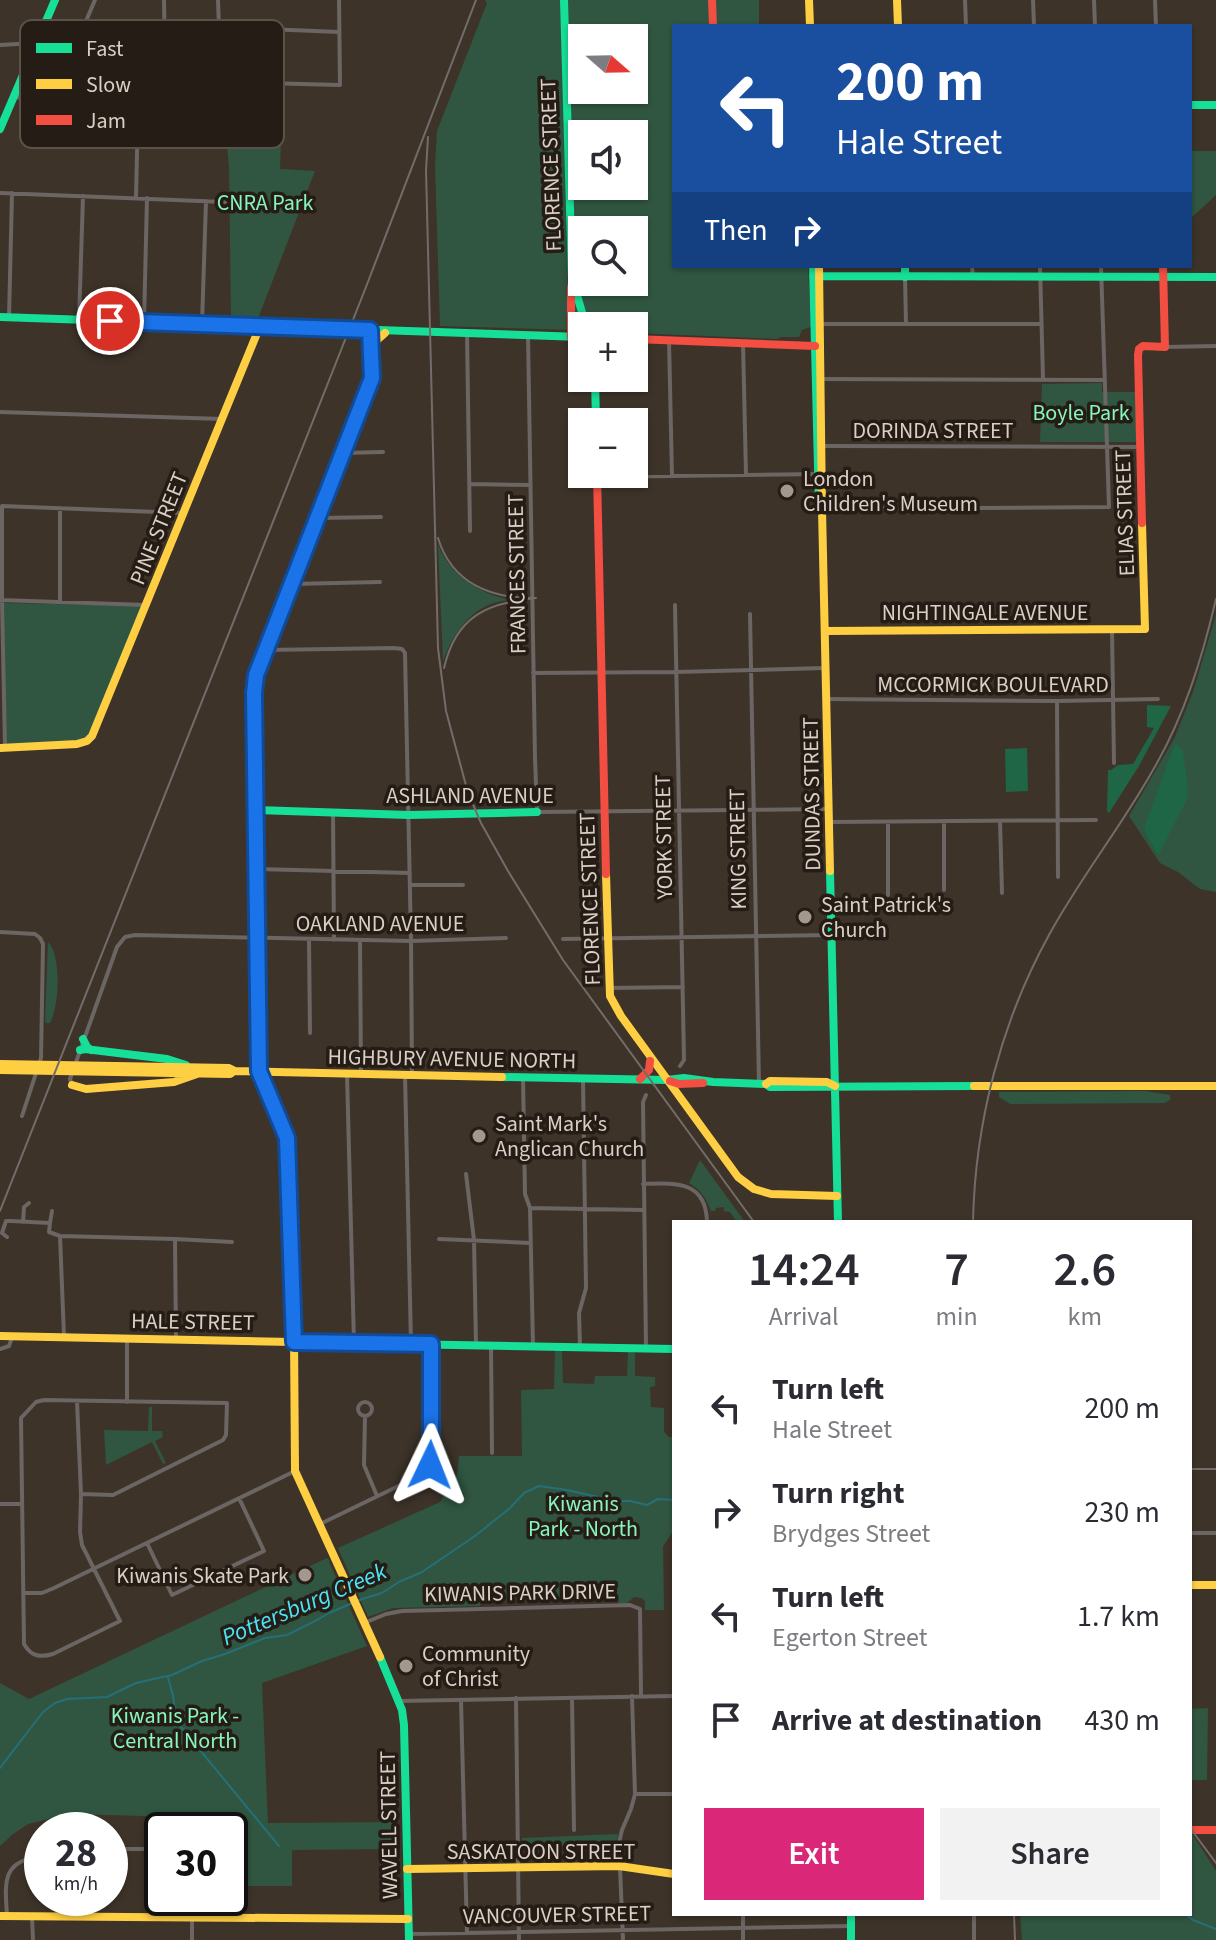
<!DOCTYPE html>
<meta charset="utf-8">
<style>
:root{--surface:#fff;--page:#f2f2f3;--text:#2b2b33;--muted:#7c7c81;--accent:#db2777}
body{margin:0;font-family:"Source Sans 3",sans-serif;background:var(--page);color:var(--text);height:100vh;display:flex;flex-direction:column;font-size:30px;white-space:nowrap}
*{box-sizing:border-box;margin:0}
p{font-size:26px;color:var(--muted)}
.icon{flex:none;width:44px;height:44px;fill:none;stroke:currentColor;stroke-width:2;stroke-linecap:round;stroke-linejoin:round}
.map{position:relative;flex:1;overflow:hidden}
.drawer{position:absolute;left:672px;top:1220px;width:520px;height:696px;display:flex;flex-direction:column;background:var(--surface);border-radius:0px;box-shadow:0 2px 6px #0004}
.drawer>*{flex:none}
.top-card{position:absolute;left:672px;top:24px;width:520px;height:244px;border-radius:0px;box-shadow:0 2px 6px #0004;background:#1a4fa0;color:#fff;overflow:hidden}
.needle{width:52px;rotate:110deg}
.fabs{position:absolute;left:568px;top:24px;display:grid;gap:16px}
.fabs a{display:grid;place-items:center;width:80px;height:80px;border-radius:0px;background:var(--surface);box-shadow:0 2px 6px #0004;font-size:40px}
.speed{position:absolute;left:24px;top:1812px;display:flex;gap:16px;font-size:40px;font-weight:700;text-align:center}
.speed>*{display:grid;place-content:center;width:104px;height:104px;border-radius:50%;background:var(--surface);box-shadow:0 2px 6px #0004;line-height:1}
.speed small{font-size:20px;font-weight:400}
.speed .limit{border:4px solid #111;border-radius:12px;background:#fff;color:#111}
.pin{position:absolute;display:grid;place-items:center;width:68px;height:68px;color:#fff;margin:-34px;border:4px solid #fff;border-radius:50%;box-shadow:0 2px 8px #0007}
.me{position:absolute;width:88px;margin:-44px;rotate:2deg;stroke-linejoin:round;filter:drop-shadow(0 0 6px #0008)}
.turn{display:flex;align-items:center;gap:28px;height:168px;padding:0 32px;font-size:36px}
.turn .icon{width:104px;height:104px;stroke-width:2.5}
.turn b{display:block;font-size:56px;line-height:68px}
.then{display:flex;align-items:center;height:76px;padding:0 32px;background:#0003;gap:16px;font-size:30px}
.eta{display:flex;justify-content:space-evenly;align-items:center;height:136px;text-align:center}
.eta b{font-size:48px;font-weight:600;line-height:56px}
.button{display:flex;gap:16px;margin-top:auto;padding:16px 32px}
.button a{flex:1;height:92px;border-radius:0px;background:var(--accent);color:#fff;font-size:32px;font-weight:600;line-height:92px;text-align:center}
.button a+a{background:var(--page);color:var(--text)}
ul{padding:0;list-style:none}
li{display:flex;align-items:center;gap:24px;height:104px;padding:0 32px}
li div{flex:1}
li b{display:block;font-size:30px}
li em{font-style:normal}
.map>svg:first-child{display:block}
</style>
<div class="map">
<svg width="1216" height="1940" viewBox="0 0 1216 1940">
<rect width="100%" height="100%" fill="#3d3329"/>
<!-- green -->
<path fill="#305641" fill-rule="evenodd" d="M485,0H759V26H674V266H808L811,327L802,330L799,337H781L777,339L634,333V326H582V333L580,334L573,330L440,326L435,166L437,131L487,3ZM582,38H634V90H582ZM582,134H634V186H582ZM582,230H634V282H582Z
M224,111L282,112L280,169L315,171L257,321L231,320L229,167Z
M1190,151H1216V195L1190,219Z
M1102,383V392H1136L1137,442H1040L1042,384Z
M438,544C449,575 478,593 510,600C474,602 454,631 443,661Z
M4,603L144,606L92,734L85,740L76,744L5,748Z
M1216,615V892L1200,889L1178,872L1160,863L1129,816L1174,739L1193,692Z
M48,942C62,956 59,1007 50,1023H46L45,1020Z
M1145,1091L1170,1095V1100L1165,1103L1010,1104L999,1097V1092Z
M700,1160L745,1222H737L730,1212L724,1211V1207L716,1208L715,1211H711C706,1198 701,1190 689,1183Z
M555,1350H562L563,1383L594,1384L595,1376H627L628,1351L635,1353V1376L655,1377V1386L650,1387L651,1407L664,1408V1432L669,1437H674V1530L663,1546L664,1610H645V1601L641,1598L634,1597L627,1603L619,1604L618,1599L481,1601L480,1606L393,1608L368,1617L338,1548L440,1502L457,1475L459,1456H522L521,1390L554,1389Z
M149,1407H152V1431H162L163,1437L155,1441L166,1463L163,1464L152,1442L106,1465L104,1430L148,1431Z
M327,1558L330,1561L329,1562L367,1646L262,1683L268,1823L396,1822L398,1849L292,1850V1886H230V1830H220L219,1818L69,1814L28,1824L13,1834L0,1846V1683L29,1699Z
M1208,1708L1207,1780H1190V1709Z
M618,1834L617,1845L522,1846V1838Z
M1190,1835H1193L1216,1871V1940H1022L1020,1914H1190Z"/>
<!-- forest -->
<path fill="#1e6646" d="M1147,705L1171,706L1139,766L1109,813L1107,811L1108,770H1111L1118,765L1133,764L1154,728L1147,727Z
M1175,743L1183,750L1188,792L1187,799L1159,854L1156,852L1144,829Z
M1027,748L1028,791L1006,792L1005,749Z"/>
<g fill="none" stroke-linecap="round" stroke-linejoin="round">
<!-- stream -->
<path stroke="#257078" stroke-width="2" d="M168,1678L173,1695L176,1721L279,1846
M0,1768L43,1712L55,1703L67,1699L107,1697L136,1683L172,1675L202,1661L225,1654L265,1638L287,1635L315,1621L329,1613L362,1599L382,1593L399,1582L422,1572L475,1536L510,1508L524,1493L539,1486L567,1490L616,1501H630L647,1505L658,1499L674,1500
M1185,1914L1193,1920L1216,1929"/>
<!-- street -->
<path stroke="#6b6563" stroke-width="4" d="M164,0L166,111
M965,0L966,26
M1033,0L1034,26
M1094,0L1095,26
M1155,0L1156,26
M218,27L339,32
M0,45L36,43
M220,82L340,85L339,0
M14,97L215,116L222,111L218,0
M77,102V42L95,0
M196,135L204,140L203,146L201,147L188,146V142L196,135L198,114
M0,193L225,202
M136,198L138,109
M972,266L973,277
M1040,266L1043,379
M905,277L906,324
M9,318L12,193
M79,320L83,196
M144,322L147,198
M202,324L206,201
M822,324H1041
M467,333L470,531
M528,335L535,758L537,812L829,809
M669,340L672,476
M743,343L746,475
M1165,347L1216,346
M820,379L1105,380
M0,412L223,419
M823,446L1139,447
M343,453L383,452
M597,477L820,474
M469,484L530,485
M2,506V600L5,748
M2,506L183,513
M822,509L1109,507L1101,266
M318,518L381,517
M292,584L380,582
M0,600L146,605
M60,601V508
M675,605L684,1060L680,1066
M750,614L759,1084
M1112,630L1114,763
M266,650L394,648L402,649L405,653L411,941L412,1075
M533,673L676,672L825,668
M827,699L1057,701L1158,699
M1057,701L1058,877
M333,812L334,940
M1000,821L1002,893
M829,822L1096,820
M888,822V895
M257,869L410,873
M410,885H463
M944,890V821
M0,932L35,934L40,938L43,944L41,1058L22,1116
M309,939L310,1033
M563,939L831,935
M360,940L361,1074
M610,988L683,987
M347,1074L354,1343
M405,1075L411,1344
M523,1078L525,1194L530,1208L533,1346
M72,1085L70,1079L117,947L125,937L135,935L411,941L506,938
M646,1095L643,1102L646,1349
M466,1174L474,1240L476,1345
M643,1184C675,1183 706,1180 707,1222
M530,1208L643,1210
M23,1222L24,1207L29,1203
M50,1223L52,1211
M7,1237L2,1233L6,1221H11L50,1223L49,1232L60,1236
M175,1239L232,1242
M439,1239L530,1243
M64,1336L60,1236L175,1239L176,1339
M127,1338V1402
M491,1346L492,1453
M580,1347L579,1313L586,1288L583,1079
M0,1349L9,1346L13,1335
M77,1401L81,1494L80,1532L82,1545L120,1621L53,1654C39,1658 31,1656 24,1644L21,1418L36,1402L44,1400L227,1403L226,1435L223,1440L113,1495L81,1494
M358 1409a7 7 0 1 1 14 0a7 7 0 1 1-14 0Z
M365,1416L364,1465L377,1496
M0,1504H21
M318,1525L417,1477L430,1465L431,1457V1344
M1190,1533H1216
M147,1543L172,1595L264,1551L239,1498
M23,1593H42L54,1588L295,1471
M364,1623L386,1614L402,1611L630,1605L640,1609L641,1696
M516,1698L519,1940
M572,1698L574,1830
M461,1700L467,1933
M399,1701L674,1696
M636,1794H674
M187,1823V1830
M110,1849H162
M189,1898V1919
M743,1914V1940
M7,1916C5,1882 1,1861 42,1856
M32,1917L33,1940
M409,1934L851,1926
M192,1940V1919
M623,1940L619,1843L622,1830L631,1809L635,1794L632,1696
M974,1940V1914"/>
<!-- fast -->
<path stroke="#16e098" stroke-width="8" d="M564,0L572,278L586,326
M1190,105H1216
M0,129L55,0
M813,266L819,507L822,508
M905,266V277
M813,276L1216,277
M0,317L582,337
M595,378L596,422
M256,678L254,693L259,1071L287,1138L289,1208
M256,810L409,815L537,812
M830,871L838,1222
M83,1039L87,1047L91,1050
M80,1050L85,1049L167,1059L186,1065
M502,1077L667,1080L684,1078L713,1082L766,1084L770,1087L974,1086
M344,1343L674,1349
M380,1657L402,1710L404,1725L409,1940
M851,1914V1940"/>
<!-- slow -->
<path stroke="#ffcf43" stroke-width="8" d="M809,0L810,26
M897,0L898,26
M819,266L822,509L830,871
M371,354L377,340L385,333
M825,631L1145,629L1142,523
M0,748L77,744L87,741L92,736L260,326
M606,874L610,996L621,1016L738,1177L754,1189L771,1194L837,1196
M0,1064L229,1068L235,1071L502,1077
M0,1070L230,1074L234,1071
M766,1084L770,1081L827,1082L835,1086
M72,1085L86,1089L174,1082L197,1074
M974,1086H1216
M289,1208L294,1336L295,1471L380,1657
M0,1336L344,1343
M1190,1585H1216
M407,1869L619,1866L674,1874
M0,1916L408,1919"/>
<!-- jam -->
<path stroke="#f24e42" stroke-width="8" d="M712,0L713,26
M571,287V337
M634,339L815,346
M597,474L606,874
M1142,523L1138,355L1139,349L1143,346L1165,347L1163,266
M256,678L372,378L370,330
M640,1079L649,1070L650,1061
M670,1081L679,1084L703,1083
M1190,1830H1216"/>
<!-- rail -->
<path stroke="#726d6a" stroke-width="2" d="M428,137L426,170L438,648L446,711L468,793L481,823L508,871L563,960L754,1222
M438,538C452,584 492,599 536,598C487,603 456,616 444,668
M0,1211L366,287L476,0
M973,1222C975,1123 1001,1022 1049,935C1080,878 1121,827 1153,770C1184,717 1202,659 1216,599
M1190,1469H1216
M1190,1828L1216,1863
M1014,1914L1015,1940"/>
</g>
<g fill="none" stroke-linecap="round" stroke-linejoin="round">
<defs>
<path id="route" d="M110,321L370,330L372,378L256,675L254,693L259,1071L287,1138L294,1342L431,1344V1457L430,1465"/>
</defs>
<!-- route casing -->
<use href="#route" stroke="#114b97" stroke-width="20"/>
<!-- route -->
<use href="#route" stroke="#1a73e8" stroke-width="14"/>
</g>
<!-- markers -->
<g fill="#a3988e" stroke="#251c15" stroke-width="3">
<circle cx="787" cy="491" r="8"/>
<circle cx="805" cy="917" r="8"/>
<circle cx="479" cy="1136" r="8"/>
<circle cx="305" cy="1575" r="8"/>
<circle cx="406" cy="1666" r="8"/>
</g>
<g text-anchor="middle" stroke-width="7" stroke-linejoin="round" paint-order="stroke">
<!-- street labels -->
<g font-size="22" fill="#dacfc5" stroke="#251c15">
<text transform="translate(550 165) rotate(-92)" y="8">FLORENCE STREET</text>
<text x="933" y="438">DORINDA STREET</text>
<text transform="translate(1124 513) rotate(-92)" y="8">ELIAS STREET</text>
<text transform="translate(158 528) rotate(-68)" y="8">PINE STREET</text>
<text transform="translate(516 574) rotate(-91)" y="8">FRANCES STREET</text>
<text x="985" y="620">NIGHTINGALE AVENUE</text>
<text x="993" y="692">MCCORMICK BOULEVARD</text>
<text transform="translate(811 794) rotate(-91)" y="8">DUNDAS STREET</text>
<text x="470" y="803">ASHLAND AVENUE</text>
<text transform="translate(663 837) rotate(-91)" y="8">YORK STREET</text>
<text transform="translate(737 849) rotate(-91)" y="8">KING STREET</text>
<text transform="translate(589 899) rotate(-92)" y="8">FLORENCE STREET</text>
<text x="380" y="931">OAKLAND AVENUE</text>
<text transform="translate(452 1058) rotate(1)" y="8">HIGHBURY AVENUE NORTH</text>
<text transform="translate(193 1321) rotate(1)" y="8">HALE STREET</text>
<text transform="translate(520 1592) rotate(-1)" y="8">KIWANIS PARK DRIVE</text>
<text transform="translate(388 1825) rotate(-91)" y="8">WAVELL STREET</text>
<text x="541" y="1859">SASKATOON STREET</text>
<text transform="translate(557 1914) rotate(-1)" y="8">VANCOUVER STREET</text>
</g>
<!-- park labels -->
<g font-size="22" fill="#87f5be" stroke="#251c15">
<text x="265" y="210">CNRA Park</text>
<text x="1081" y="420">Boyle Park</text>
<text x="583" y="1511">Kiwanis<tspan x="583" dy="25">Park - North</tspan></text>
<text x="175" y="1723">Kiwanis Park -<tspan x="175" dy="25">Central North</tspan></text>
</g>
<!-- poi labels -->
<g font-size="22" fill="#dacfc5" stroke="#251c15" text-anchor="start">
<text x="803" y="486">London<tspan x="803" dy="25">Children's Museum</tspan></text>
<text x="821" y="912">Saint Patrick's<tspan x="821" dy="25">Church</tspan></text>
<text x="495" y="1131">Saint Mark's<tspan x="495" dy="25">Anglican Church</tspan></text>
<text x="289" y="1583" text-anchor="end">Kiwanis Skate Park</text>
<text x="422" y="1661">Community<tspan x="422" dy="25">of Christ</tspan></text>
</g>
<!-- water labels -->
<g font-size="24" font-style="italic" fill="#4be4f7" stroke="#251c15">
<text transform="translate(304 1604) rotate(-23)" y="8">Pottersburg Creek</text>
</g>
</g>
<!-- legend -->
<rect x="20" y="20" width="264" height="128" rx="12" fill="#251c15" stroke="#5b524a" stroke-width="2"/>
<rect x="36" y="43" width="36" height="10" fill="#16e098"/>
<rect x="36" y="79" width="36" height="10" fill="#ffcf43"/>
<rect x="36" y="115" width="36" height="10" fill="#f24e42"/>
<g font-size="22" fill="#dacfc5">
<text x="86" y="56">Fast</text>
<text x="86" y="92">Slow</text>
<text x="86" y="128">Jam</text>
</g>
</svg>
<div class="fabs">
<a><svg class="needle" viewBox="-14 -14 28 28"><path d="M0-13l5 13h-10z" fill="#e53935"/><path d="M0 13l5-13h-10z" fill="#7c7c81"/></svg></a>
<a><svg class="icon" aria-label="sound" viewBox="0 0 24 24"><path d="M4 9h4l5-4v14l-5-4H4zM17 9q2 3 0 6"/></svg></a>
<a><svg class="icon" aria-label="search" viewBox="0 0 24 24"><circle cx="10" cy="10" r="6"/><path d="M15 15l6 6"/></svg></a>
<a>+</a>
<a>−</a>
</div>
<div class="speed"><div>28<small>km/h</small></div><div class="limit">30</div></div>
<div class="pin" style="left:110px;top:321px;background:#d93025"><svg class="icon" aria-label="arrive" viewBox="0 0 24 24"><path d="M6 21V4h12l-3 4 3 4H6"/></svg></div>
<svg class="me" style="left:430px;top:1465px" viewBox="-20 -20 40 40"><path d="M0-17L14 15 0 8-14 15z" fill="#1a73e8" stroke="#fff" stroke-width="4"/></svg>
<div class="top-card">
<div class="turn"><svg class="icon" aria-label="left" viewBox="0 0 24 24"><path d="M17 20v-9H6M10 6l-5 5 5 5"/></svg><div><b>200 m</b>Hale Street</div></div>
<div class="then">Then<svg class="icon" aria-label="right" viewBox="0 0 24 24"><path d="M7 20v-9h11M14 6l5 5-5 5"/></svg></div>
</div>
<section class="drawer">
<div class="eta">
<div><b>14:24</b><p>Arrival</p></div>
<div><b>7</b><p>min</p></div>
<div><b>2.6</b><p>km</p></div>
</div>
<ul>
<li><svg class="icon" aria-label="left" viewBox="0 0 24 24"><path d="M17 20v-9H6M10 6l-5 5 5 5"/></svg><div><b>Turn left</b><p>Hale Street</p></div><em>200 m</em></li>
<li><svg class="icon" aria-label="right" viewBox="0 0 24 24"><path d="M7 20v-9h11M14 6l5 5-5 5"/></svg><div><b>Turn right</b><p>Brydges Street</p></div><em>230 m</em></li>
<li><svg class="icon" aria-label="left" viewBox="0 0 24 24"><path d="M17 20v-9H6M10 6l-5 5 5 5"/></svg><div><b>Turn left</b><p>Egerton Street</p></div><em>1.7 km</em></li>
<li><svg class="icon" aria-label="arrive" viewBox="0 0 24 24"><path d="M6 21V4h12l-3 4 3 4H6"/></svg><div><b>Arrive at destination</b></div><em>430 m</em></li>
</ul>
<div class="button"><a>Exit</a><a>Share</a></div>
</section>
</div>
